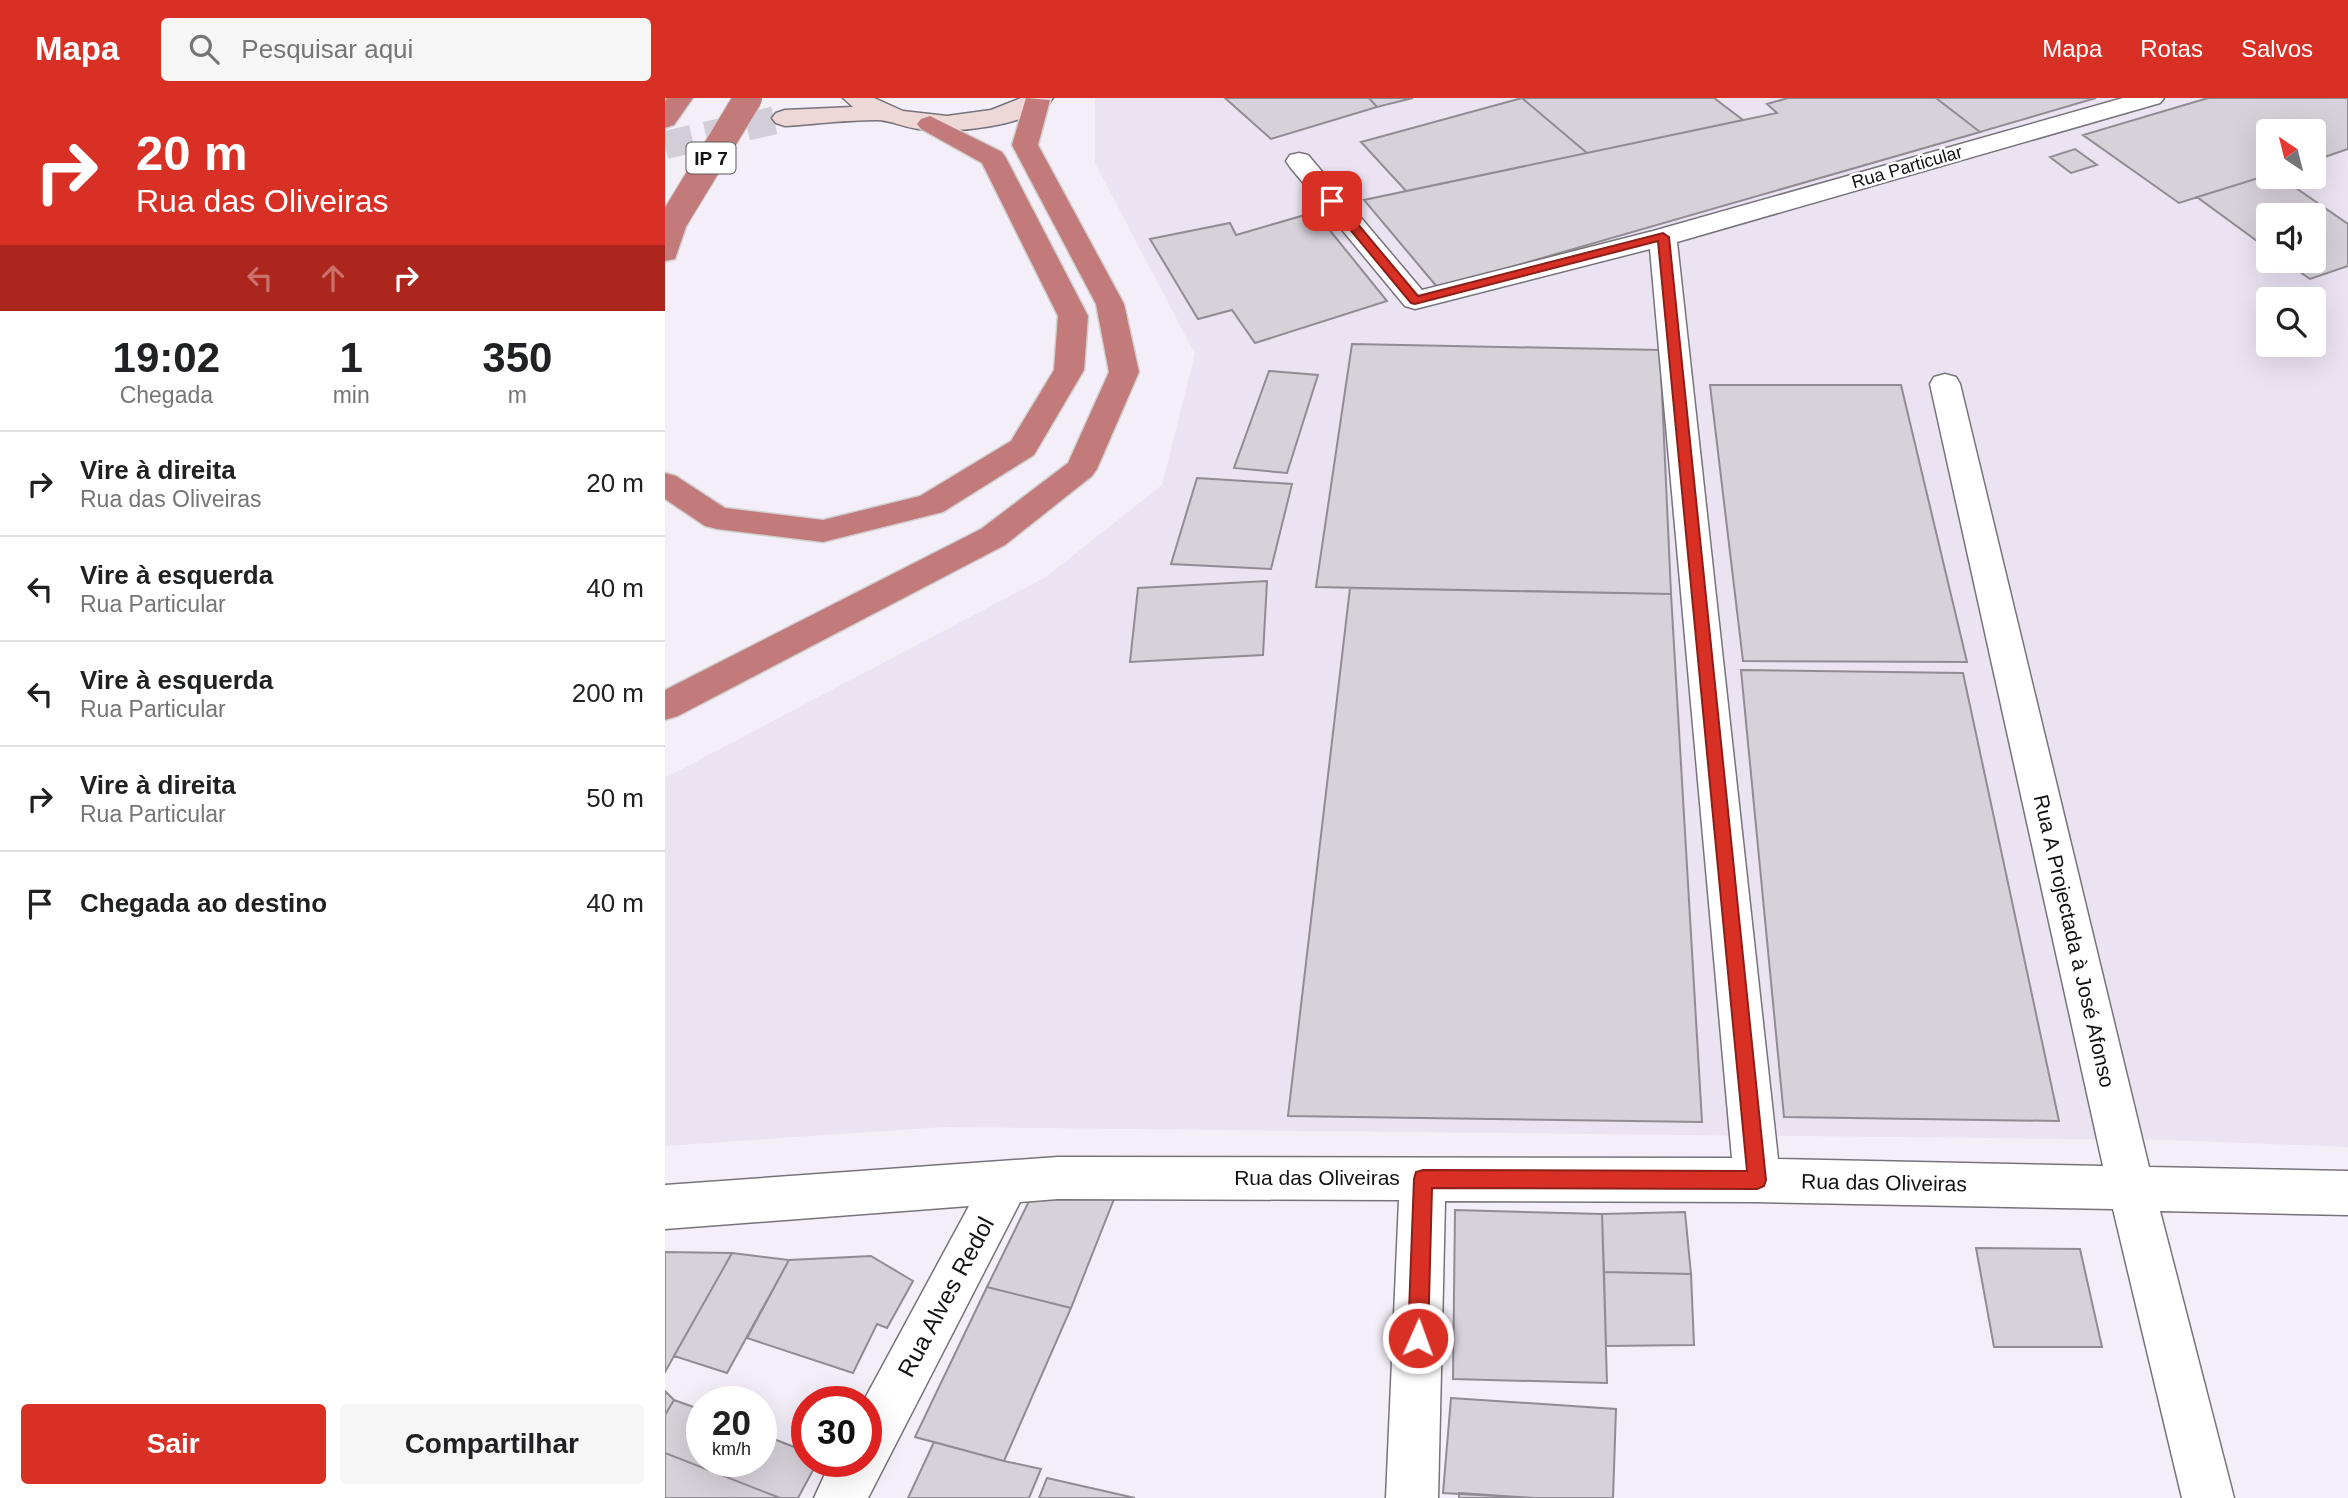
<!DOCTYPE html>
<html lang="pt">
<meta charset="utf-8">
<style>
:root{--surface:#fff;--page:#f6f6f6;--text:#202124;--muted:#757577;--line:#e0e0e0;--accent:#d93025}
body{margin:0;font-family:Helvetica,sans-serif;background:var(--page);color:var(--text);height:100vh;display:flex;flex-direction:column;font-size:26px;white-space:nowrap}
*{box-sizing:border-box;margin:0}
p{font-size:23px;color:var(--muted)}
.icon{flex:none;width:38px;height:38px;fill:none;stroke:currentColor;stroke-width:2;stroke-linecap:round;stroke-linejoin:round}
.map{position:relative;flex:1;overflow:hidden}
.details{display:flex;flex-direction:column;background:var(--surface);width:665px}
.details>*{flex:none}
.hud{background:#d93025;color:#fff;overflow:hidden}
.needle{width:46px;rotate:325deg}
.tools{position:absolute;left:1591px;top:21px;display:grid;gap:14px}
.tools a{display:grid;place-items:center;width:70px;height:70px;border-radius:7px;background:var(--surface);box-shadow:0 7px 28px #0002;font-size:35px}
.speed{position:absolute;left:21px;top:1288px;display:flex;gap:14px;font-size:35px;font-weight:700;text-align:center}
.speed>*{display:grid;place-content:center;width:91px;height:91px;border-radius:50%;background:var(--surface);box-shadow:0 7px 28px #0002;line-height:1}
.speed small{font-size:18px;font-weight:400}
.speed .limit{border:10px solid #d22;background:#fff;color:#111}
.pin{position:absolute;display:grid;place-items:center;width:60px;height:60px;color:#fff;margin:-30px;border-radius:14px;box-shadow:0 4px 10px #0006}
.me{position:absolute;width:77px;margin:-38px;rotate:2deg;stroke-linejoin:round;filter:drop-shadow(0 0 5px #0008)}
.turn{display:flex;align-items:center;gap:24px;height:147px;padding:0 21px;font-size:32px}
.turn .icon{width:91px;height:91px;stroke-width:2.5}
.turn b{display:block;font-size:49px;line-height:60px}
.lanes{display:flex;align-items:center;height:66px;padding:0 21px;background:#0003;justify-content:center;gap:35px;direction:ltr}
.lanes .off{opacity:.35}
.eta{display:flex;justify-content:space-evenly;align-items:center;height:119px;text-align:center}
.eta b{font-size:42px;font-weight:800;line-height:49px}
.primary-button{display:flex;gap:14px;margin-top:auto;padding:14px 21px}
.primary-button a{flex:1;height:80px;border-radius:7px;background:var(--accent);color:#fff;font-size:28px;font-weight:800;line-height:80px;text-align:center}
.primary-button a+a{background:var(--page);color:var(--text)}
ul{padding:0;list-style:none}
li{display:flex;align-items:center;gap:21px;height:105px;padding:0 21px;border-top:2px solid var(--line)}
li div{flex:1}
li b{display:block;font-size:26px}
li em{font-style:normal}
header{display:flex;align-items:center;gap:42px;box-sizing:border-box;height:98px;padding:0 35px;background:var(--accent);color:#fff}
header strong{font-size:33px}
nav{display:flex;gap:38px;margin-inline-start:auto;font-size:24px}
.search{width:490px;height:63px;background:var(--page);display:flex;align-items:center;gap:18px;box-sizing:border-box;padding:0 24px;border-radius:7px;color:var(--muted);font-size:26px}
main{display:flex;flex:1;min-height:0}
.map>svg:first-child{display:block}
</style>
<header>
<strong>Mapa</strong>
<div class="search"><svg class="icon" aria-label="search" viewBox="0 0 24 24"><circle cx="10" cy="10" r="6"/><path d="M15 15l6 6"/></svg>Pesquisar aqui</div>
<nav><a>Mapa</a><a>Rotas</a><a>Salvos</a></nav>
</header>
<main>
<section class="details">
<div class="hud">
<div class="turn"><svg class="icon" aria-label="right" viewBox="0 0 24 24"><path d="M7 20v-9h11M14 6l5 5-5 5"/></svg><div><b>20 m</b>Rua das Oliveiras</div></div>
<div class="lanes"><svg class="icon off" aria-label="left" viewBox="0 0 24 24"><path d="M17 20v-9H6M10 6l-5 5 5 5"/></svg><svg class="icon off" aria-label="ahead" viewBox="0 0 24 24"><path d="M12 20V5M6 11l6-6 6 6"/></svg><svg class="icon" aria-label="right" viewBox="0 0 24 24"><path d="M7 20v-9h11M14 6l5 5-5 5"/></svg></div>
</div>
<div class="eta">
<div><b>19:02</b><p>Chegada</p></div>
<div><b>1</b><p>min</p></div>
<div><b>350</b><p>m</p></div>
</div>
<ul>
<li><svg class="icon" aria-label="right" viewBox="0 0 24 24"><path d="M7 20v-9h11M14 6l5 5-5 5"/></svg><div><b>Vire à direita</b><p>Rua das Oliveiras</p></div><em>20 m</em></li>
<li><svg class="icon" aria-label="left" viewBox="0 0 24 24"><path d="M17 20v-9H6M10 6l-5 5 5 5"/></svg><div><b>Vire à esquerda</b><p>Rua Particular</p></div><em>40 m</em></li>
<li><svg class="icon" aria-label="left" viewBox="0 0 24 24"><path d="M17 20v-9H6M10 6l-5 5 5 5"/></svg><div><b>Vire à esquerda</b><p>Rua Particular</p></div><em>200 m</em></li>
<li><svg class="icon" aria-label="right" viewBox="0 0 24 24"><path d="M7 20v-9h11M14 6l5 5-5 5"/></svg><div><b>Vire à direita</b><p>Rua Particular</p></div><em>50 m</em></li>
<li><svg class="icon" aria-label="arrive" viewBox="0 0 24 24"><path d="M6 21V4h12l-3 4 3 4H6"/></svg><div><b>Chegada ao destino</b></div><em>40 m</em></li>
</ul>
<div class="primary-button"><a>Sair</a><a>Compartilhar</a></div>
</section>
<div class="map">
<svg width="1683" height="1400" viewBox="0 0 1683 1400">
<rect width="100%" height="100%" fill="#f4eef8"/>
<!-- built -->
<path fill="#ebe2f2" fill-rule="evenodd" d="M430,0H1683V1049L1504,1042L278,1029L0,1048V680L381,479L497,387L530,256L430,65ZM1603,33H1648V79H1603ZM1603,117H1648V163H1603ZM1603,201H1648V247H1603Z"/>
<!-- building -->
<path fill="#d7d1da" stroke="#918b93" stroke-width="2" d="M560,0H704L712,9L606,41Z
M704,0H748L712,9Z
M857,0L922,55L741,93L696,44Z
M857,0H1049L1078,22L922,55Z
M1123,0H1271L1315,34L773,190L699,102L1112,15L1102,6Z
M1271,0H1431L1315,34Z
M1543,0H1683V51L1648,63V33H1603V77L1514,105L1418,37Z
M1410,51L1432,67L1406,75L1385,59Z
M1603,77L1615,79L1683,126V168L1645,181L1619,163H1648V117H1603V151L1532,99Z
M650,114L722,203L590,245L567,212L533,221L485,141L565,125L571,137Z
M687,246L995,252L1006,496L651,489Z
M604,273L653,277L622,375L569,370Z
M1045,287H1236L1302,564L1078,563Z
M532,380L627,386L606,471L506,466Z
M602,483L598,557L465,564L473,490Z
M685,490L1006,496L1037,1024L623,1018Z
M1076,572L1298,575L1394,1023L1119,1019Z
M368,1095L451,1096L406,1210L322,1189Z
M790,1112L937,1116L942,1285L788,1281Z
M1020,1114L1026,1176L939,1174L937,1116Z
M1311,1150L1415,1151L1437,1249H1329Z
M0,1154L67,1155L0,1274Z
M67,1155L124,1162L62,1275L9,1258Z
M206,1158L248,1183L222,1230L212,1226L188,1275L82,1240L124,1162Z
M939,1174L1026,1176L1029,1247L941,1248Z
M322,1189L406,1210L339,1363L250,1339Z
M0,1293L9,1302L0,1317Z
M786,1300L951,1311L948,1400H869L778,1395Z
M9,1302L37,1312V1363H96V1336L142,1354V1363H153L133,1400H115L0,1355V1317Z
M269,1344L339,1363L376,1371L364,1400H243Z
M0,1355L115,1400H0Z
M382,1380L470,1400H374Z
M794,1395L869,1400H794Z"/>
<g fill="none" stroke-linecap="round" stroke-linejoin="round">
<!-- secondary-tunnel -->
<path stroke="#d2cdd6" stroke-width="28" stroke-dasharray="28 14" stroke-linecap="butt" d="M0,47L120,20"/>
<defs>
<path id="street" d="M1458,0H1499L1495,5L1012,144L1113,1061L1438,1068L1265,286L1269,279L1280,276L1291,279L1295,286L1484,1069L1683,1073V1117L1495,1113L1569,1400H1517L1448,1111L1092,1104L780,1103L773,1400H721L734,1102L393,1101L355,1104L203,1400H149L166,1363H201V1304H198L304,1108L0,1131V1087L393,1059L1067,1060L985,151L750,211L740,208L625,69L621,63L625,57L634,55L643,57L757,192L988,133Z"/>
<path id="secondary" d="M178,0H209L238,13L282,18L326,12L356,0H388C368,29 286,36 254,31C241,30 225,22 212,22C182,22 150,26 120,28L111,25L107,20L111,15L120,12L188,9Z"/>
<path id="highway" d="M2,0H28L9,27L0,30V4Z
M361,0L385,2L373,47L459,206L474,274L432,371L427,378L340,447L13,618L0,622V592L316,431L403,365L444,274L431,206L347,47Z
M265,18L337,54L341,60L423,218L419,272L369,357L278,414L158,444L52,431L40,428L0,401V375L11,378L60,410L158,422L255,398L346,343L389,272L393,218L317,65L256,31L252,26L256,21Z
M10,112L20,114L24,120L10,161L0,163V115Z"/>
</defs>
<!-- street casing -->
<use href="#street" stroke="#77737b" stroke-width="3"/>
<!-- secondary casing -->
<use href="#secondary" stroke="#77737b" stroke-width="3"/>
<!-- highway casing -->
<use href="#highway" stroke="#d0d0d0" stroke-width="3"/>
<!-- street -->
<use href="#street" fill="#fff" fill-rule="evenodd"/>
<!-- secondary -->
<use href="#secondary" fill="#edd7d7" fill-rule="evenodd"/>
<!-- highway -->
<use href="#highway" fill="#c37a7b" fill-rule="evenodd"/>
<defs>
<path id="highway-bridge" d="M10,120L83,0"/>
</defs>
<!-- highway-bridge casing -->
<use href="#highway-bridge" stroke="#d0d0d0" stroke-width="30" stroke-linecap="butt"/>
<!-- highway-bridge -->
<use href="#highway-bridge" stroke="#c37a7b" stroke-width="28"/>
</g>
<!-- route -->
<path fill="#d93025" stroke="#8d1f18" stroke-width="2" d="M667,99L671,100L753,198L998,135L1004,139L1101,1082L1099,1088L1092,1091L767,1090L763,1240L760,1247L753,1250L746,1247L743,1240L749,1081L751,1074L758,1072L1082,1073L993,143L750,206L746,205L663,105L662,103Z"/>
<g text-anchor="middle" stroke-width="5" stroke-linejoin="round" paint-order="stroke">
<!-- far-street labels -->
<g font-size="18" fill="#141215" stroke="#fff">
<text transform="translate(1242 69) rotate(-16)" y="6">Rua Particular</text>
</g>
<!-- shield labels -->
<rect fill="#fff" stroke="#5a595b" stroke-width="2" x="21.5" y="44.5" width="49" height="31" rx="5"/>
<g font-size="19" font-weight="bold" fill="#141215">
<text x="46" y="67">IP 7</text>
</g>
<!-- street labels -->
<g font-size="21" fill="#141215" stroke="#fff">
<text transform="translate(1409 843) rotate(77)" y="7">Rua A Projectada à José Afonso</text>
<text x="652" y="1087">Rua das Oliveiras</text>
<text transform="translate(1219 1085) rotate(1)" y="7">Rua das Oliveiras</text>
</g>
<!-- near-street labels -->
<g font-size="24" fill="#141215" stroke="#fff">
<text transform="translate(281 1199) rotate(-62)" y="8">Rua Alves Redol</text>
</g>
</g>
</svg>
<div class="tools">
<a><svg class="needle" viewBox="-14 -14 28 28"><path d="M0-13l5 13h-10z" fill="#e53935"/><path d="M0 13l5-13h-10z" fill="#757577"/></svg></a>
<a><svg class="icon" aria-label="sound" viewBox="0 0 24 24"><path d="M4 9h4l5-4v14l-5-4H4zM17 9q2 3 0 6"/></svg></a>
<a><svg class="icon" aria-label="search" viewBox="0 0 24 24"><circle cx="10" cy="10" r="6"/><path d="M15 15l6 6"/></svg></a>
</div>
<div class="speed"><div>20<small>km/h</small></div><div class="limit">30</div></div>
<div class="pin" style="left:667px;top:103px;background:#d93025"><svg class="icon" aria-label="arrive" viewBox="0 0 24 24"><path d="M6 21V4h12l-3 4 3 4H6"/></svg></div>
<svg class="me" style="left:753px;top:1240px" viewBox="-20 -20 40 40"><circle r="17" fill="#d93025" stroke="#fff" stroke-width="3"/><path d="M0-11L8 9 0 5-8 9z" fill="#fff"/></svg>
</div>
</main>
